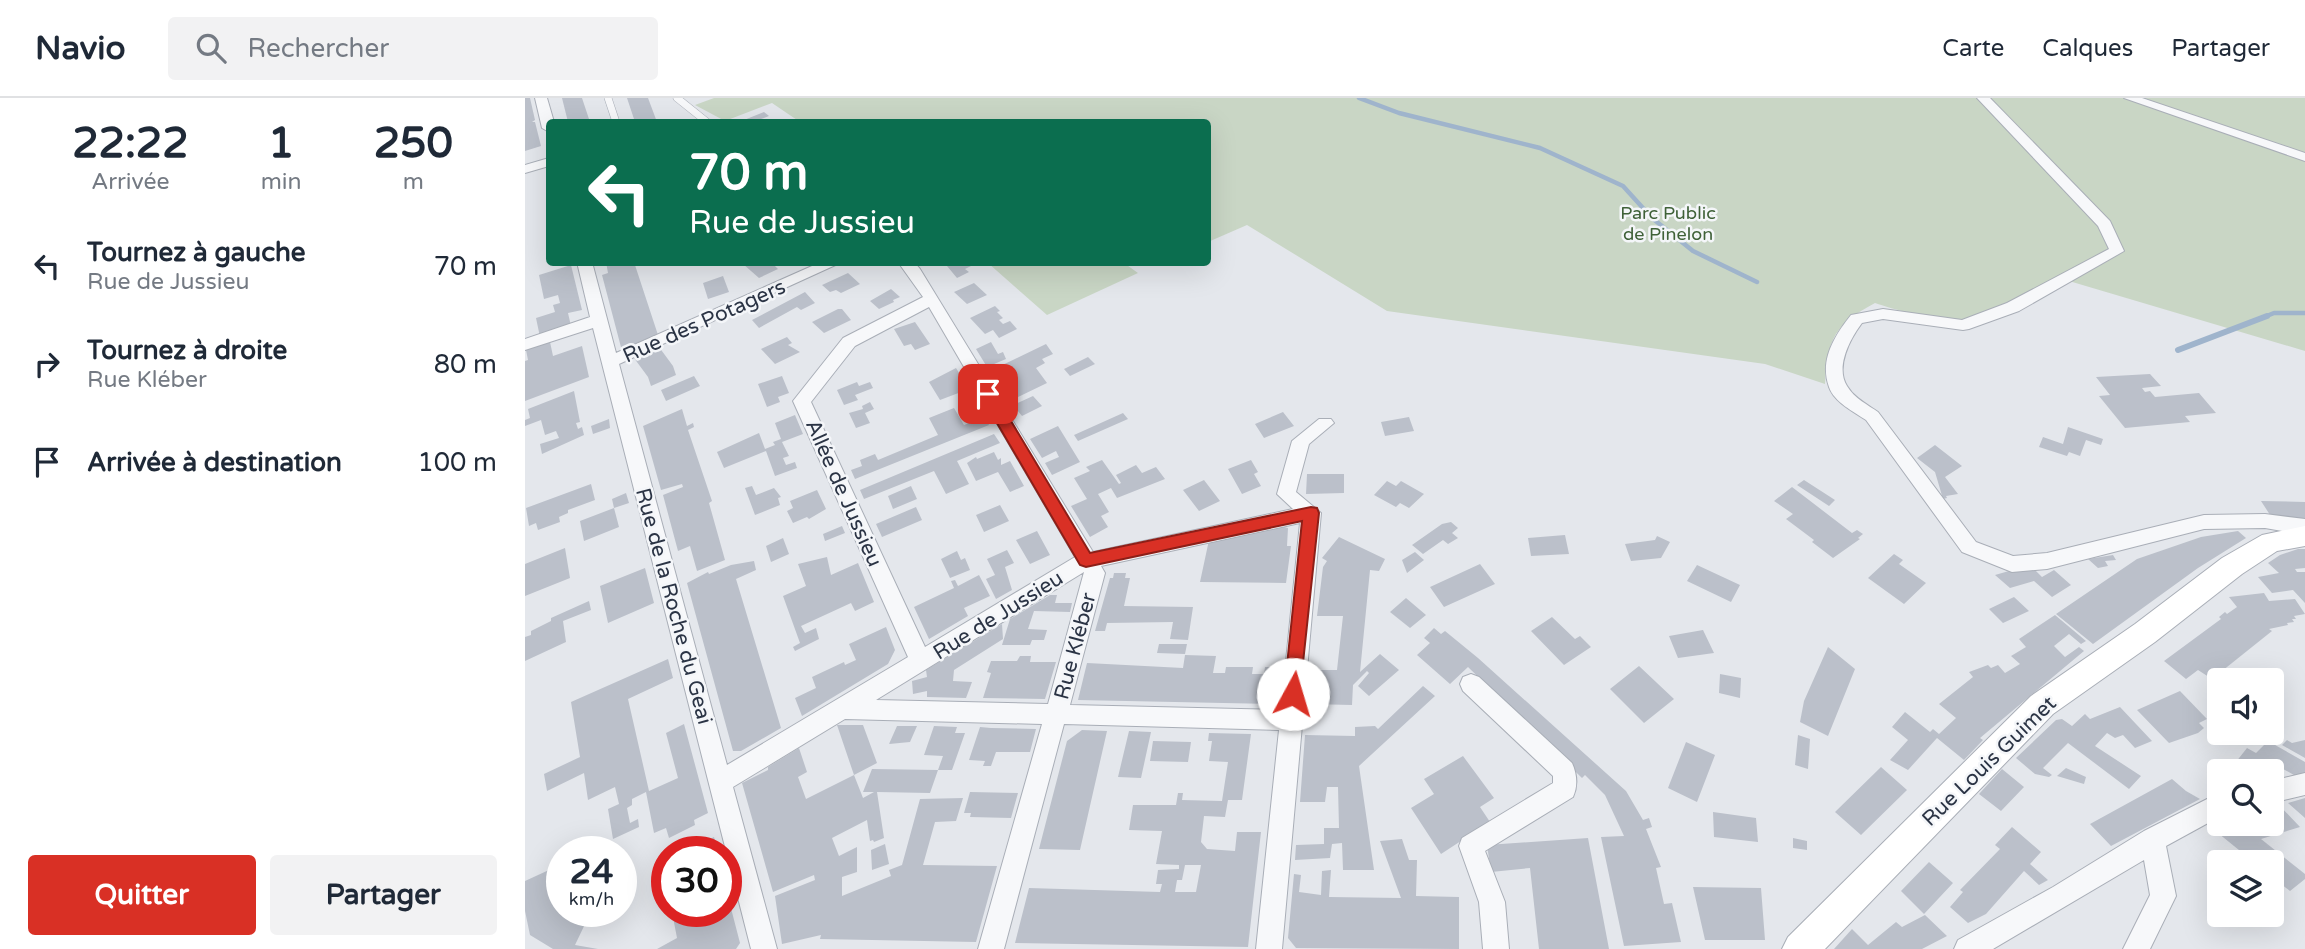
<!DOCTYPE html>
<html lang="fr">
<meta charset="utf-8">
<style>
:root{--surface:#fff;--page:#f2f2f3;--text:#1f2937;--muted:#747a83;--line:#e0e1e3;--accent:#d93025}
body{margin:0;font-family:"Varela Round",sans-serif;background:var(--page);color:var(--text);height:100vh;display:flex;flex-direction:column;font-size:26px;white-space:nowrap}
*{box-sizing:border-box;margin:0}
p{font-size:23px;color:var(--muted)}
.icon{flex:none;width:38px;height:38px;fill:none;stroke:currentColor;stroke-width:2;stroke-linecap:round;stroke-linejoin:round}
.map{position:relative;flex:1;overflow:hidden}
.sheet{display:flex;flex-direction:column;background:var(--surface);width:525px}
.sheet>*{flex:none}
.top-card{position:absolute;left:21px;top:21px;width:665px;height:147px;border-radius:7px;box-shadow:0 7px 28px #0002;background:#0b6e4f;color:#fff;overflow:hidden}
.buttons{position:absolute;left:1682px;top:570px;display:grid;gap:14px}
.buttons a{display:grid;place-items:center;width:77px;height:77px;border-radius:7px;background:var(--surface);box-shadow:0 7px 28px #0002;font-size:35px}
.speed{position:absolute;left:21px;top:738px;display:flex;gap:14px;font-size:35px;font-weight:700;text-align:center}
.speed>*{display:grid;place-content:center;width:91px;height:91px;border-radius:50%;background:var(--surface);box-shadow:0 7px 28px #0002;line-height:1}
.speed small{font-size:18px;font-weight:400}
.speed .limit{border:10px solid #d22;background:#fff;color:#111}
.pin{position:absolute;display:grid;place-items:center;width:60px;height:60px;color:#fff;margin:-30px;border-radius:14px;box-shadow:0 4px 10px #0006}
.me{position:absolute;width:77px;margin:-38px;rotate:6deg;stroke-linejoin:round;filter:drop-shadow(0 0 5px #0008)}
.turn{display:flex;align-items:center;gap:24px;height:147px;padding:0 28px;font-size:32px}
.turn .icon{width:91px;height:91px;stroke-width:2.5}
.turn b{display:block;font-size:49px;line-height:60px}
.eta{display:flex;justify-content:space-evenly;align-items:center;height:119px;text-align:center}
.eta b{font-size:42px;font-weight:700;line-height:49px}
.cta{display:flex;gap:14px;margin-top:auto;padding:14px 28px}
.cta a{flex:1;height:80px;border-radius:7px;background:var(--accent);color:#fff;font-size:28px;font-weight:700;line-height:80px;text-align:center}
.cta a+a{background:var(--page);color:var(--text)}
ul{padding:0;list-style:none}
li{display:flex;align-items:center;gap:21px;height:98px;padding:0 28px}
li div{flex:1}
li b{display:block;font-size:26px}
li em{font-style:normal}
header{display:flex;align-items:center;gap:42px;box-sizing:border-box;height:98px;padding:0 35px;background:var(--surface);border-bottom:2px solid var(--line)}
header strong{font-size:33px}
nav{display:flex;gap:38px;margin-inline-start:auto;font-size:24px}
.search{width:490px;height:63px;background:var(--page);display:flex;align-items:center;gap:18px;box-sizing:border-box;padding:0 24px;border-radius:7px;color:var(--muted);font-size:26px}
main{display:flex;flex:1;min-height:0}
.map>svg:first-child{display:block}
</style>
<header>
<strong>Navio</strong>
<div class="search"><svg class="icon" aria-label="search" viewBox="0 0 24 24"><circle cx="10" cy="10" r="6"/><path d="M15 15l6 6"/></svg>Rechercher</div>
<nav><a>Carte</a><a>Calques</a><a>Partager</a></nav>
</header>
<main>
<section class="sheet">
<div class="eta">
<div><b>22:22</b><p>Arrivée</p></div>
<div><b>1</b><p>min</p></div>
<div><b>250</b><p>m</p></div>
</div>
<ul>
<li><svg class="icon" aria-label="left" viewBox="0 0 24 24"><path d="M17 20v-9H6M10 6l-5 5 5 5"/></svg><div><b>Tournez à gauche</b><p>Rue de Jussieu</p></div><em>70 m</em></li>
<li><svg class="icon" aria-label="right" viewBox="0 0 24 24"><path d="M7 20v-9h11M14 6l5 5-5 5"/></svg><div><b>Tournez à droite</b><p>Rue Kléber</p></div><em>80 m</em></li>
<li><svg class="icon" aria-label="arrive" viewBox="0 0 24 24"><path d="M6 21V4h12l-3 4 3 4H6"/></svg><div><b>Arrivée à destination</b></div><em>100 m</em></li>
</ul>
<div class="cta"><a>Quitter</a><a>Partager</a></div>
</section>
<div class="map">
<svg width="1780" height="851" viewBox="0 0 1780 851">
<rect width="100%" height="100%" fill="#e4e7ec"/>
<!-- green -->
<path fill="#c9d6c5" d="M189,0H1780V253L1544,183L1536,176C1511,191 1465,220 1436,222C1415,224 1370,212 1350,205C1310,226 1302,241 1300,286L1240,266L862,213L722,127L683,144L682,24H275L247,5L200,23L170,7Z
M463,165H599L613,175L522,217Z"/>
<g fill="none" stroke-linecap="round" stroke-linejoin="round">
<!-- stream-far1 -->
<path stroke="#9fb4cc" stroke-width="4.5" d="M834,0L874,15L1015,50L1098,88L1127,120L1168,153L1232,184
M1737,220L1749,215H1780"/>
<!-- stream -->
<path stroke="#9fb4cc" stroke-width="6" d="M1653,252L1742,218"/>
</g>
<!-- building -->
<path fill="#bbc0ca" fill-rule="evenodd" d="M0,0H5L10,22L7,24H10L16,48L0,53Z
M37,0H57L65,24H43Z
M102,0H123L132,24H110Z
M239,14L244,18L236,21L242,24H214Z
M81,164H98L99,168L109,164L133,237L97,253L77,177L83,175Z
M221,164H246L253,171L234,180L218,166Z
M430,164H442L446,168L440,171L444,174L432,180L422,168Z
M46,167L57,212L43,215L46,228L15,239L11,220L30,214L28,207L35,205L33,197L19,201L14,177Z
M323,175L335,186L316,195L311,192L305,194L297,187Z
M198,178L204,194L183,201L178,185Z
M449,185L462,197L442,206L429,194Z
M366,191L375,199L368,202L369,204L354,211L345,203Z
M280,194L290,205L276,212L272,209L234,230L227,222Z
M470,208L475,213L472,214L478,220L474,222L478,226L485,223L492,231L474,240L468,232L460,236L445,220Z
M313,211H317L326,222L299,235L287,224Z
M390,224L405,246L390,252L386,246L379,248L369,231Z
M262,239L267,245L263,247L275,254L250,266L236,251Z
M25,244L28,258L57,248L64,279L0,303V263L3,262L1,252Z
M466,244L473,256L478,254L481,261L462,269L451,251Z
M521,246L528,256L517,261L520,265L511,270L522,285L483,304L465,273Z
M134,249L148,268L151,277L126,288L123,279L109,260Z
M563,259L570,266L545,278L539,271Z
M431,270L444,291L415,302L404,284Z
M1625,276L1636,288L1617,290L1620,294L1625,293L1630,299L1674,295L1691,315L1660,318L1665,324L1600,330L1574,298L1585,297L1571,279Z
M169,278L175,288L141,303L136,292Z
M257,278L264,295L253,299L255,304L242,309L233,286Z
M332,284L334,288L345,284L348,290L330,297L333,302L319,307L312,292Z
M49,293L55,324L51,325L53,331L57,329L59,337L17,356L15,346L34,340L31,333L20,337L16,322L0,328V322L5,320L3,311Z
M508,298L517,308L497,318L488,307Z
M345,304L349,311L340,315L345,325L331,330L324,315L338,311L337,308Z
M429,310L439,327L460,319L464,327L330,381L326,372L337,368L335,362L350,356L353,362L413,337L404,320Z
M157,311L162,328L168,325L169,329L163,332L187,403L184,405L200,462L172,473L165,448L153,453L138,397L158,389L157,386L136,392L118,328Z
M758,314L769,328L739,340L730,326Z
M598,315L603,321L553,343L549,337Z
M270,317L278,336L257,344L264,358L258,360L261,367L270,364L272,370L250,378L241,353L199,370L192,354L234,335L240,351L250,347L248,344L256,341L250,325Z
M884,319L889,333L860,338L856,324Z
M84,321L85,330L68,336L66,328Z
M533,328L555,364L527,377L520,365L534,359L531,353L517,360L505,341Z
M1543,329L1578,341L1576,347L1561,342L1555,358L1544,354L1542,358L1514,349L1518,339L1538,346Z
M469,336L475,345L432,363L444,386L421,396L409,373L339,401L335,392Z
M1410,347L1437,368L1420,379L1433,396L1421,398L1422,400L1418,401L1410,374L1392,360Z
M469,354L473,362L476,360V367L485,363L499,388L485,394L473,374L451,383L442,365L451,359L452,361Z
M577,362L594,386L596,385L591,377L611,367L617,375L631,369L640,381L592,400L586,390L573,396L584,414L576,418L583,429L565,439L546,408L562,401L549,380L565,373L561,369Z
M726,362L733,374L729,376L736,388L717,396L703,371Z
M782,376H819V395L781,396Z
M679,382L695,403L674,413L658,392Z
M1279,382L1310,402L1304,408L1272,387Z
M862,383L871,388L876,383L899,396L884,410L875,405L871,409L849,397Z
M66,386L70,402L43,412V415L34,419L35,424L13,432L11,425L4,428L1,410Z
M227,388L231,397L249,390L256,399L253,400L255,407L230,417L220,390Z
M386,388L392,401L368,411L363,398Z
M1267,389L1327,435L1332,432L1338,436L1333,440L1335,441L1308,460L1287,444L1289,442L1261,421L1268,416L1249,403Z
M292,392L301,411L284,421L282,419L268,425L262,413L268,410L265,403Z
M101,395L104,405L89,410L87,401Z
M1736,403L1780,404V421L1747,420Z
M475,407L484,423L459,434L451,417Z
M391,409L397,422L357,439L351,426Z
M89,410L94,429L59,443L55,423Z
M926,424L933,430L927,435L933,440L923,446L918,442L898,456L887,447L917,426Z
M317,428L320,435L300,443L298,436Z
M755,428L763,430L762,448H766L761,485L675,484L684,442Z
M512,433L525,457L505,466L491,442Z
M1713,433L1721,440L1673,470L1568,546L1531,516L1612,461L1676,439Z
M1040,437L1044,456L1006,458L1003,440Z
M1132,438L1145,444L1136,460L1106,463L1100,446L1130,442Z
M814,439L860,461L854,473L845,472L835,574L855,556L874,572L844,598L833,588L844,575L842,573L828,587L827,607L783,606L787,572H812L818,518H792L798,469L802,463L797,460Z
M258,440L264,456L246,464L241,448Z
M40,450L45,480L0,498V466Z
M1773,451H1780V470L1770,471L1772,474H1780V505L1768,492L1747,495L1733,479L1754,475L1743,465L1755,457Z
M482,452L489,465L480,469L487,492L471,501L461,481L470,477L462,461Z
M432,453L436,462L440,460L445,472L425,480L416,461Z
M890,454L899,462L882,475L877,462Z
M1369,456L1378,462L1374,466L1401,485L1379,506L1343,480Z
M1588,457L1591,462L1580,463L1583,468L1573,470L1563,461Z
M302,459L306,477L333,465L349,504L330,513L326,505L276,528L280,535L291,530L294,541L270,553L268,549L275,545L258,498L281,488L273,466Z
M229,463L231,472L211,481L256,630L216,653H208L162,485L183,474L184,476L206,467Z
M955,466L970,486L919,509L905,489Z
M1172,467L1215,487L1206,504L1162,483Z
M1505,467L1517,479L1529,472L1546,487L1527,499L1509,483L1485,490L1470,477Z
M120,470L129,505L83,525L75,488Z
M589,475H601L600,480H605L599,508L668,509L663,542L645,541L648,524L582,525L580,533H570L585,480H588Z
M454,477L465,498L439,510L443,518L404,541L389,509L429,490L426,483L430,482L433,488Z
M1739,495L1744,503L1770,501L1780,516L1769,518L1771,521H1767L1769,524L1762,525L1763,527L1744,531L1747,533L1687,581L1673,572L1661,581L1639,563L1696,521L1694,519L1700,514L1702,516L1712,509L1704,499Z
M525,497H532L530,505H547L545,514L509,513L503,531L522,532L519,542H507L505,547H477L485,521Z
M1489,499L1504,513L1478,525L1464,511Z
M881,500L901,517L885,530L865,514Z
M64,503L66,512L38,523L41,544L0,563V539L6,537V533L26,523V520Z
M1530,517L1561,543L1556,546L1544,536L1529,548L1540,559L1554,549L1559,553L1455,640L1458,642L1439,662L1412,640L1383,672L1365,662L1383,642L1367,629L1380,614L1405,634L1408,631L1414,636L1431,620L1414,606L1448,579L1444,574L1463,567L1466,570L1473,567L1480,575L1495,566L1486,558L1501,549L1494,541Z
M1027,519L1050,541L1055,538L1066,549L1039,567L1006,533Z
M477,526L478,541L429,572L428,583L447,584L441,600L402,599V593L388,596L387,583L402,579L401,572Z
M361,529L370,552L363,566L277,618L270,600L291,590L287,579L319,564L320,567L331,562L324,546Z
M909,530L916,536L920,533L953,560L1101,693L1118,722L1124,720L1127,729L1121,731L1136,769L1131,770L1139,806L1147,805L1156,844L1099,848L1076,739L1099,738L1080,697L1060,677L1057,680L943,569L925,586L892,557L905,545L899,540Z
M1178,532L1189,555L1153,560L1144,538Z
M634,546H662L660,556L632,555Z
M1303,549L1330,571L1303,638L1275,624L1279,603Z
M660,557L691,558L688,575H700L701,569H728L727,576H739L740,569H755L750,606L553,602L562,565L658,570Z
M495,558H506L505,564H531L520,601L458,600L466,575L462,574L466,563H492Z
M143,561L148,580L103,601L124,693L153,680L141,635L159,626L183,715L169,722L170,727L144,740L141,730L129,735L121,694L107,701V707L102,710L105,725L113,721L114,729L88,741L83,711L94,706L90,689L63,702L59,675L22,693L19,676L55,659L46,604Z
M1114,568L1149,601L1119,625L1085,591Z
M1195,576L1216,580L1215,600L1194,595Z
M898,588L910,598L834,668L849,772H818L817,745L807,746L805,760L770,762L771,747L799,746V730H814L813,689H802L800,704H775L780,637L830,638V629L850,628L853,631Z
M1655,593L1682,621L1674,625L1679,630L1673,635L1644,645L1612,612Z
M1595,609L1627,643L1610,650L1598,637L1590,640L1582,635L1570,648L1616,678L1604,691L1543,645L1518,670L1527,677L1524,679L1510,676L1491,660L1531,622L1537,621L1547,628L1560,616L1565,621Z
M312,627H338L352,665L329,677L338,700L349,694H338L347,671L413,672L405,695L352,694L359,740L349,744L348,742L345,743L342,722L307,740L314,758L332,749V774L317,779V798L366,778L364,772L377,767L395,701L438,700L431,723L410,724L398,767L472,768L451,844L295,841L296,837L257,846L250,798L290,782L289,777L248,794L217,685L243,672V669L274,650L282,674L273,679L281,701L329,677Z
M372,628H392L385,644L364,646Z
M409,628L432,629L430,635H440L427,672H413L418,658L399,657Z
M455,629L466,630L511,631L505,654H471L466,668H458L460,663L444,662Z
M557,632L582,633L555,752L514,751L542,643Z
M604,633L626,634L616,680L593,679Z
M684,635L726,636L717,702H703L700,719L679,718L676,744L682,751L710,753L712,734H736L723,849L490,845L504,790L635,794L637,786H631L633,772L654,771V767L631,766L637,733L604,732L608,707H651L653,695H658L657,702L697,703L703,664L684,663L687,643H683ZM660,767H676L671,794H650L652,782H657Z
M1273,637L1285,641L1283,671L1270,667Z
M1762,642L1767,645L1780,642V660L1757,647Z
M628,643L666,644L663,664L625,663Z
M1743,643L1780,664V679L1776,681L1744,663L1735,674H1703L1722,650L1731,655Z
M1161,644L1190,657L1172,704L1143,690Z
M938,658L969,700L955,709L965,724L916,756L886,710L909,696L899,681Z
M1356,669L1382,692L1336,737L1310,714Z
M1541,670L1561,679L1559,686L1532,678Z
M1477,671L1499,689L1476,713L1454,696Z
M1647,681L1661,693L1675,701L1586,748L1565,726Z
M445,694L493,695L486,720L445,719L446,715H439Z
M1780,700V720L1763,705Z
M1754,707L1775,729L1736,741L1780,776V781L1765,793L1746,778V765H1730L1688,731L1692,726H1746V709Z
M1188,714L1231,720L1233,744L1189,739Z
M1487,729L1516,754L1505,766L1523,782L1514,787L1499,773L1461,816L1443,825L1425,809L1438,794L1435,792L1475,751L1470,747Z
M189,739L193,754H148L174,741L175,746Z
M1063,740L1084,851H1014L1005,770L966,774L962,747Z
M1268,740L1282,743V752L1268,750Z
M877,741L884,762H892L891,798L934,799V851L771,850L763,840L769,776L776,777L774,794L796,797L797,773L806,772L804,799L876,800L855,743Z
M360,746L364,766L347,772L346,752Z
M1404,764L1428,785L1399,816L1376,793Z
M37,766V779L31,782L33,788L37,786V814L59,816L80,814L61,824L50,847L73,851H28L5,837L0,813V783Z
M1168,789L1236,790L1240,842H1180Z
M201,791L215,845L211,851H132L152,840L147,814H201Z
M1400,817L1422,838L1397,851H1309L1327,831L1343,847L1371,824L1377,829Z"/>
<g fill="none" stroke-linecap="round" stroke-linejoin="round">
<defs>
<path id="lane" d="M83,0L91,24
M152,0L182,24"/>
<path id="street" d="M10,0H22L29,24H24V34L17,30Z
M1452,0H1465L1585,123L1599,153L1494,213L1444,231L1438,232L1358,221L1337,225C1325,241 1310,269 1322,288C1329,300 1343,307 1353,314L1451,444L1488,458L1522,455L1679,417L1740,416L1780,421V437L1740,430L1679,431L1522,471L1487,474L1437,454L1341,322C1329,314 1309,304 1304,289C1294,262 1310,237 1326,217L1358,211L1437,222L1482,205L1584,151L1573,128Z
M1599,0H1617L1780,55V63Z
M24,60V68L0,75V67Z
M52,164H67L91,255L296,164H317L94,266L202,667L383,559L268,303L318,240L398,199L373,164H389L395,171L568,454L768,411L752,396L767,343L794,321H806L809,325L784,346L771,394L796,415L757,851H731L754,632L539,626L479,851H453L517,626L320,621L208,689L252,851H226L68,230L0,252V241L65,219ZM404,209L550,459L400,549L286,304L330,248ZM775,425L756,612L545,607L580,475L576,468ZM559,474L523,606L351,602Z
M946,576L954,579L1047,665C1052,676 1053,688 1048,699L960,753L980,804L984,851H958L954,804L934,748L937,740L1028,685V678L938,593L935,586L938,579Z
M1780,675V697L1746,705V683Z
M1694,695V719L1641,748L1651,798L1625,851H1598L1625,797L1619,762L1468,851H1429L1433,842L1528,789L1619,733Z"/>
<path id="secondary" d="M1780,428V448L1752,453L1717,476L1630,544L1528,616L1300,851H1257L1263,839L1506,598L1610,526L1697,460L1737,437Z"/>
</defs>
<!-- lane casing -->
<use href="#lane" stroke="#a9aeb7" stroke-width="8"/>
<!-- street casing -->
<use href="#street" stroke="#a9aeb7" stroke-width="2"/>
<!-- secondary casing -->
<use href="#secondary" stroke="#a9aeb7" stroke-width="2"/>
<!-- lane -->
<use href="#lane" stroke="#f7f8fa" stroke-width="7"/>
<!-- street -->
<use href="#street" fill="#f7f8fa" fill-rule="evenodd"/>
<!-- secondary -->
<use href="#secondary" fill="#fff" fill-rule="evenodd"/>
</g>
<!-- route -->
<path fill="#d93025" stroke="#8d1f18" stroke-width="2" d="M463,291L468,293L565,455L786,409L792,410L794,415L774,602L768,604L761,602L759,596L777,423L561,469L555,467L455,296Z"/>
<g text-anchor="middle" stroke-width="5" stroke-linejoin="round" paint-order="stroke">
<!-- far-park labels -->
<g font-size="18" fill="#3f6138" stroke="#f4f6f9">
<text x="1143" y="121">Parc Public<tspan x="1143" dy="21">de Pinelon</tspan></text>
</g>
<!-- street labels -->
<g font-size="21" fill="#2b3445" stroke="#f4f6f9">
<text transform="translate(179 223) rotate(-24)" y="7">Rue des Potagers</text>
<text transform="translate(319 395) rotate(66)" y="7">Allée de Jussieu</text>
<text transform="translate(149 508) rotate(75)" y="7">Rue de la Roche du Geai</text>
<text transform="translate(473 517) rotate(-32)" y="7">Rue de Jussieu</text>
<text transform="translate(550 548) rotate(-75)" y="7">Rue Kléber</text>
<text transform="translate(1464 663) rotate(-44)" y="7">Rue Louis Guimet</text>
</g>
</g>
</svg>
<div class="buttons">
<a><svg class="icon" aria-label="sound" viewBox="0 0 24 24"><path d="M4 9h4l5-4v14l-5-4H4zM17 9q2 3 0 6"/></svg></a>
<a><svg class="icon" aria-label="search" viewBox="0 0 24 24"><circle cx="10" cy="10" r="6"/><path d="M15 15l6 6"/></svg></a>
<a><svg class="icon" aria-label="layers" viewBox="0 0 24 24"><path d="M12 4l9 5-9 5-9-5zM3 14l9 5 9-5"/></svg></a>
</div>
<div class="speed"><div>24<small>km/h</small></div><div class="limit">30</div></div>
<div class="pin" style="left:463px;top:296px;background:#d93025"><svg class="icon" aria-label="arrive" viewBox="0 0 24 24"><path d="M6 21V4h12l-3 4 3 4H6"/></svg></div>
<svg class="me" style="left:768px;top:596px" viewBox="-20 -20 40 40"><circle r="19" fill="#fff"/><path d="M0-13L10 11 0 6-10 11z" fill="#d93025"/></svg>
<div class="top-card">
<div class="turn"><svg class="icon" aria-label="left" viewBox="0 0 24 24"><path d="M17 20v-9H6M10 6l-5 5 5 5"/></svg><div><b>70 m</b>Rue de Jussieu</div></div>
</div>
</div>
</main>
